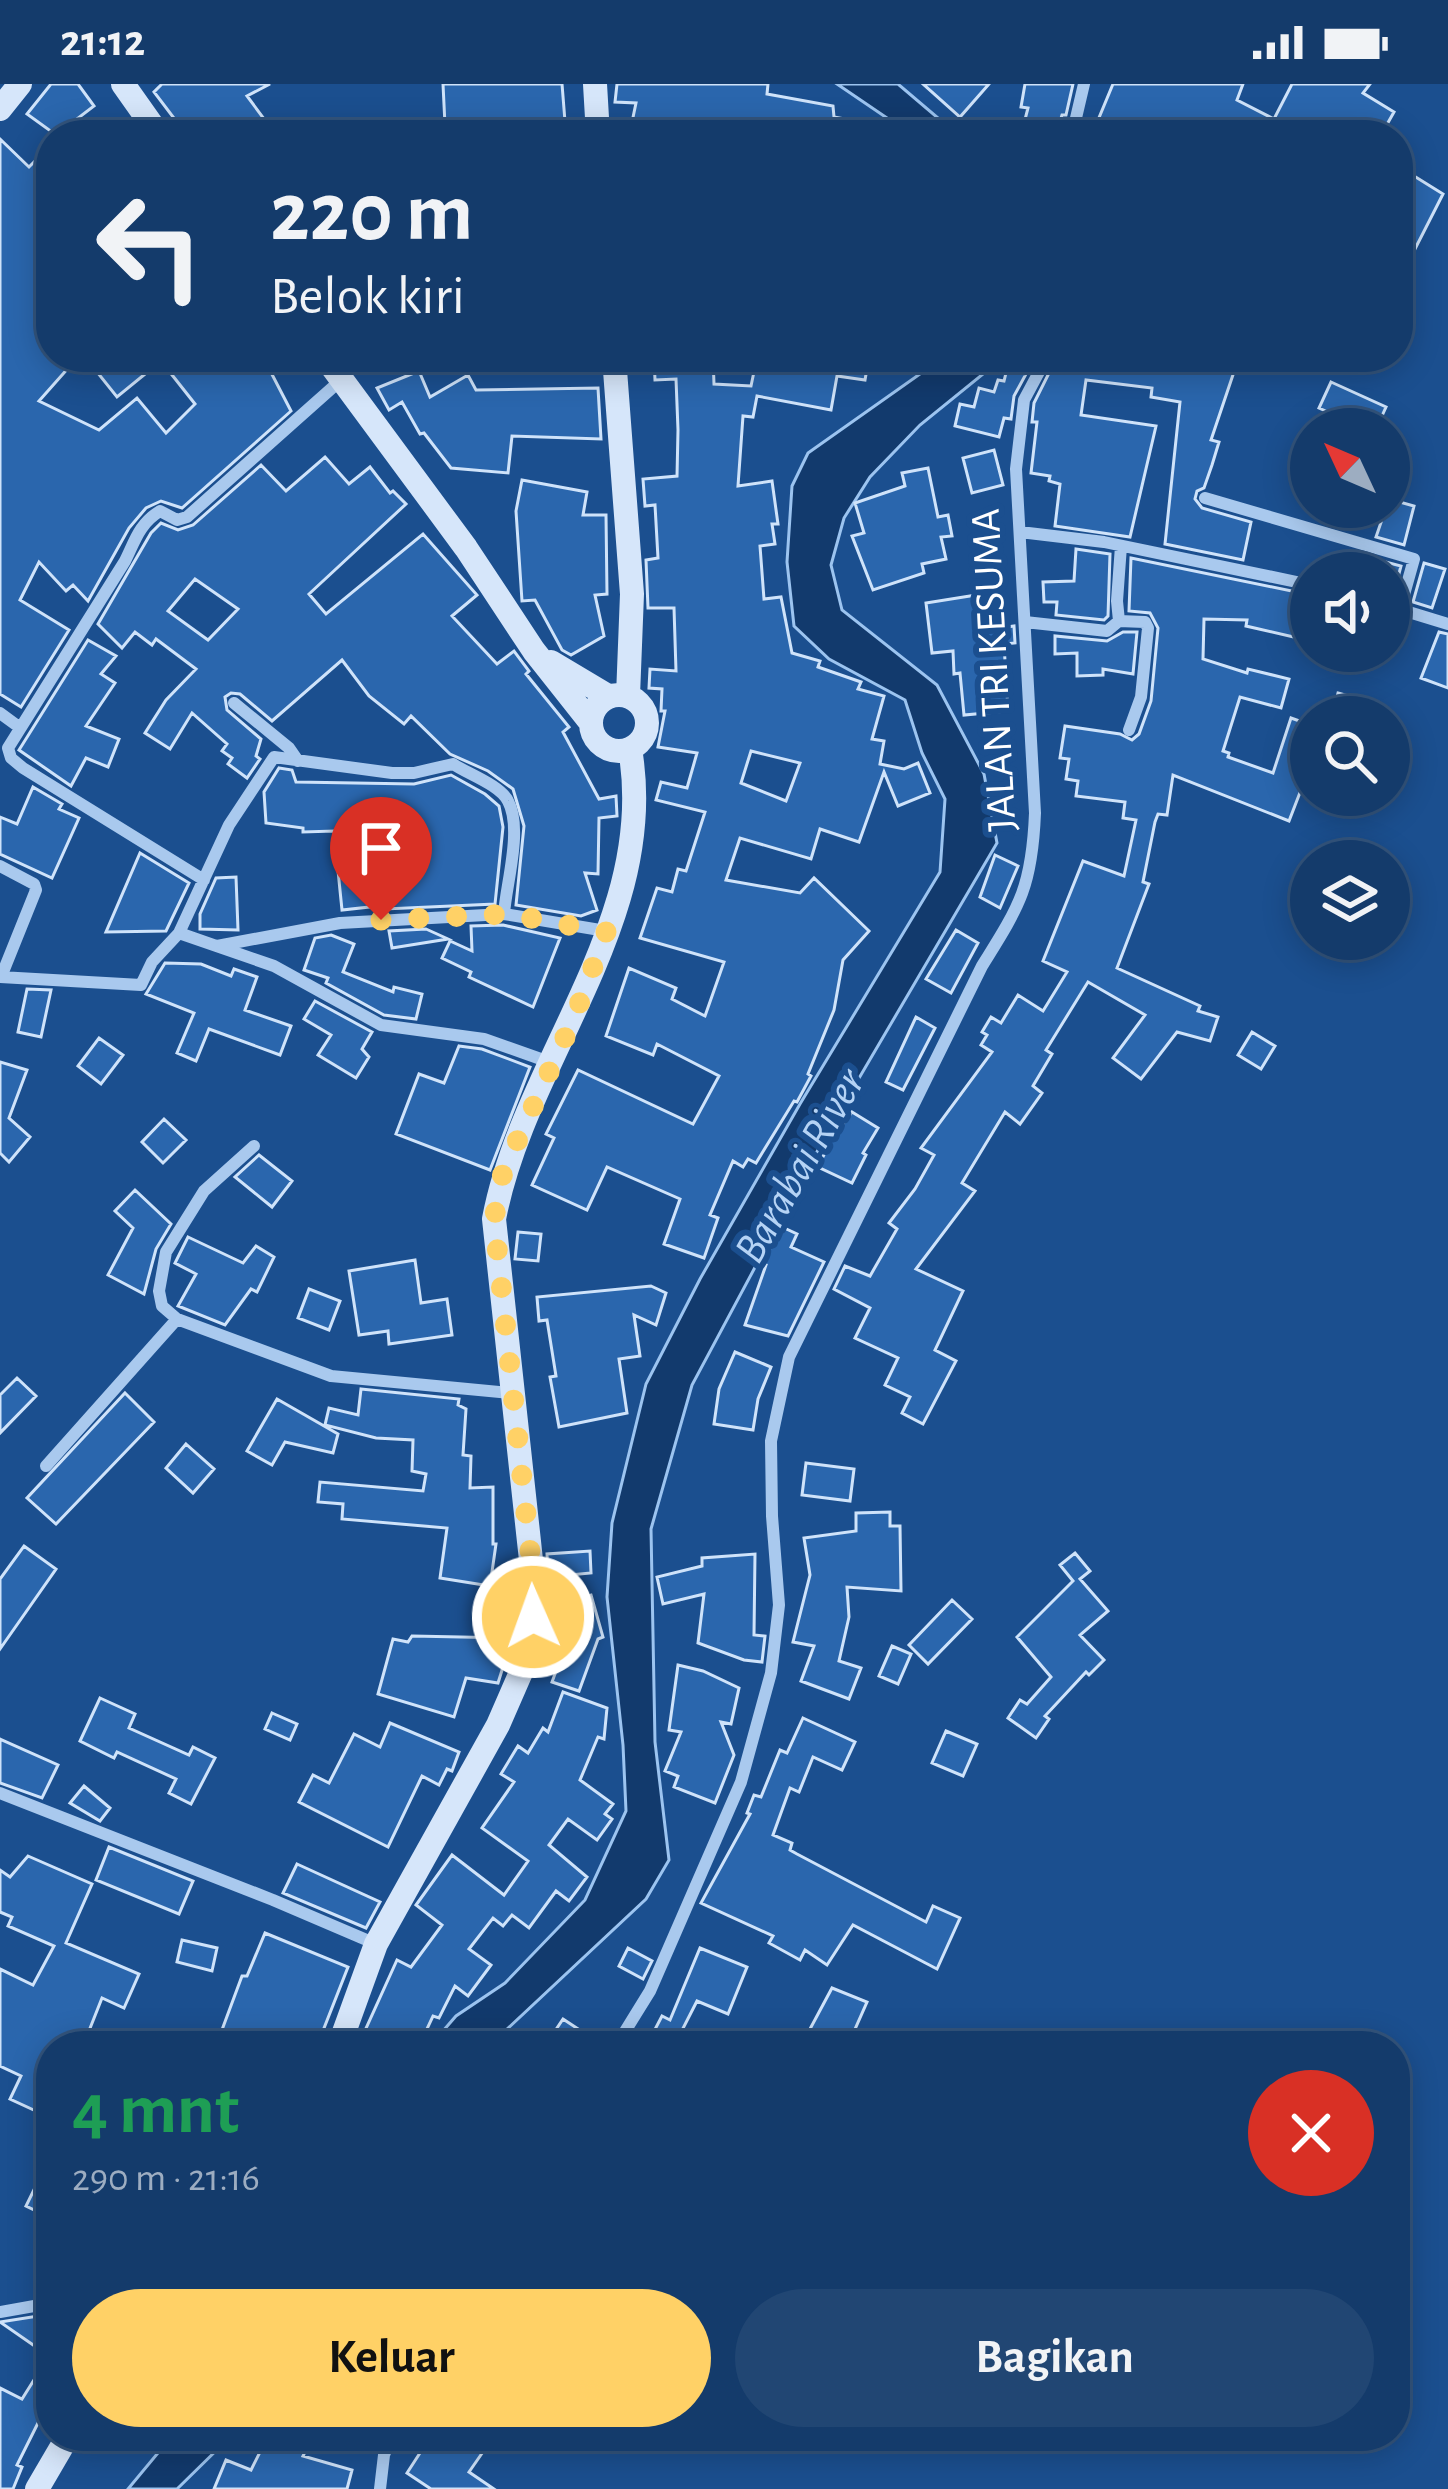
<!DOCTYPE html>
<html lang="id">
<meta charset="utf-8">
<style>
:root{--surface:#143b6b;--page:#214673;--text:#f1f3f6;--muted:#9dadc1;--line:#33557e;--accent:#ffd166}
body{margin:0;font-family:"Alegreya Sans",sans-serif;background:var(--page);color:var(--text);height:100vh;display:flex;flex-direction:column;font-size:45px;white-space:nowrap}
*{box-sizing:border-box;margin:0}
p{font-size:39px;color:var(--muted)}
.icon{flex:none;width:66px;height:66px;fill:none;stroke:currentColor;stroke-width:2;stroke-linecap:round;stroke-linejoin:round}
.map{position:relative;flex:1;overflow:hidden}
.details{position:absolute;left:36px;top:1947px;width:1374px;height:420px;display:flex;flex-direction:column;background:var(--surface);border-radius:48px;box-shadow:0 6px 30px #0003,0 0 0 3px var(--line)}
.details>*{flex:none}
.top-card{position:absolute;left:36px;top:36px;width:1377px;height:252px;border-radius:48px;box-shadow:0 6px 30px #0003,0 0 0 3px var(--line);background:#143b6b;color:var(--text);overflow:hidden}
.needle{width:78px;rotate:314deg}
.buttons{position:absolute;left:1290px;top:324px;display:grid;gap:24px}
.buttons a{display:grid;place-items:center;width:120px;height:120px;border-radius:50%;background:var(--surface);box-shadow:0 6px 30px #0003,0 0 0 3px var(--line);font-size:60px}
.pin{position:absolute;display:grid;place-items:center;width:102px;height:102px;color:#fff;margin:-123px -51px;border-radius:50% 50% 50% 0;rotate:-45deg;box-shadow:0 0 12px #0007}
.pin .icon{rotate:45deg}
.me{position:absolute;width:132px;margin:-66px;rotate:358deg;stroke-linejoin:round;filter:drop-shadow(0 0 9px #0008)}
.turn{display:flex;align-items:center;gap:42px;height:252px;padding:0 36px;font-size:54px}
.turn .icon{width:156px;height:156px;stroke-width:2.5}
.turn b{display:block;font-size:84px;line-height:102px}
.round{display:grid;place-items:center;flex:none;width:126px;height:126px;border-radius:63px;background:var(--page)}
.headline{display:flex;align-items:center;justify-content:space-between;height:204px;padding:0 36px}
h1{font-size:72px;font-weight:700;line-height:90px;color:#1e9e55}
.primary-button{display:flex;gap:24px;margin-top:auto;padding:24px 36px}
.primary-button a{flex:1;height:138px;border-radius:72px;background:var(--accent);color:#111;font-size:48px;font-weight:700;line-height:138px;text-align:center}
.primary-button a+a{background:var(--page);color:var(--text)}
.status{display:flex;justify-content:space-between;align-items:center;height:84px;padding:0 60px;background:var(--surface);direction:ltr}
.status svg{height:33px;fill:currentColor}
.map>svg:first-child{display:block}
</style>
<div class="status"><b>21:12</b><svg viewBox="0 0 49 12"><path d="M0 12V9h3v3zM5 12V6h3v6zM10 12V3h3v9zM15 12V0h3v12zM26 1h20v11H26zM47 4h2v5h-2z"/></svg></div>
<div class="map">
<svg width="1448" height="2405" viewBox="0 0 1448 2405">
<rect width="100%" height="100%" fill="#1b4f8f"/>
<!-- water -->
<path fill="#123a6d" stroke="#9cc4f0" stroke-width="3" d="M837,0H898L958,51H912Z
M944,273H1004L920,341L870,393L844,434L831,481L842,526L937,601L984,690L997,759L828,1047L692,1301L651,1445L655,1658L669,1776L646,1815L489,1962H430L456,1932L505,1899L585,1816L626,1727L623,1661L607,1513L612,1439L646,1300L700,1195L800,1020L940,788L945,715L922,669L905,616L829,575L794,542L787,478L792,402L808,369Z
M172,2352H231L177,2405H128Z"/>
<!-- building -->
<path fill="#2a66ad" stroke="#cfe3fa" stroke-width="3" fill-rule="evenodd" d="M51,0H78L94,22L56,51L27,30Z
M162,0H270L247,12L276,51H203L196,42L186,50L154,8Z
M443,0H562L566,50L488,51L487,38L445,41Z
M617,0H768L767,10L833,22L834,33L882,42L881,51H737L711,45L710,51H641L642,45L631,43L636,19L615,18Z
M923,0H989L960,33Z
M1025,0H1073L1066,31H1062L1056,51H1021L1028,24L1021,23Z
M1113,0H1243L1237,16L1274,35L1292,0H1370L1363,9L1394,28L1381,51H1244L1230,43L1228,49L1197,40L1193,51H1122L1096,41Z
M0,55L29,83L39,73L51,84V130L41,141L51,151V230L36,245L51,259V273H78L39,317L99,346L137,314L166,349L195,320L161,277L117,313L85,273H263L291,327L182,424L161,417L146,424L129,444L88,517L73,501L66,507L39,478L20,516L69,546L21,623L0,610Z
M1406,87L1443,110L1415,165L1398,157V100Z
M654,273H713L714,300L751,302L755,283L773,286V273H869L865,296L837,292L831,326L757,312L753,333L743,332L738,402L772,397L778,440H772L775,460L760,462L764,515L781,513L792,569L820,577L818,583L861,598L858,605L884,612L872,655L884,657L880,680L904,685L918,679L930,709L898,722L884,688L859,758L820,745L811,775L740,754L726,796L800,809L814,794L869,847L843,876L834,926L808,990L811,992L797,1018L794,1017L756,1079L748,1075L743,1083L733,1077L710,1131L718,1134L704,1174L664,1160L680,1115L607,1083L587,1126L532,1101L554,1054L546,1050L578,986L693,1040L719,992L657,960L653,971L606,952L629,884L676,904L672,915L705,932L724,878L640,854L657,804L672,808L678,785L686,787L705,728L656,716L661,698L687,704L697,669L658,663L665,627H661L662,605L649,604L650,585L676,587L674,524H648L646,476L658,474L655,421L645,422L643,395L677,392L678,346L676,295L655,296ZM751,667L800,679L786,717L741,699Z
M1057,273H1239L1211,356L1219,358L1212,381L1204,404L1197,407L1195,415L1202,424L1251,438L1243,476L1165,460L1180,318L1151,313L1152,304L1086,296L1081,331L1156,342L1130,453L1055,442L1060,400L1049,397L1050,392L1031,389L1037,338H1032L1034,319Z
M1007,285L1026,290L1014,312L1011,335L1004,334L999,353L955,342L960,320L974,323L979,304L994,308L998,296L1004,297Z
M419,287L430,313L468,291L476,306L598,304L601,355L512,352L508,389L451,384L424,349L420,350L402,318L389,326L377,304Z
M1331,298L1386,323L1376,345H1366L1319,324Z
M994,366L1003,401L972,409L963,374Z
M325,373L349,400L370,383L390,409L393,407L406,420L309,510L326,530L423,450L477,511L452,532L497,580L514,567L529,587L526,590L569,643L563,648L599,715L616,712L617,732L599,734L598,790L585,789L597,826L581,832L516,821L524,742L513,705L488,687L450,670L411,632L404,640L369,612L342,576L272,637L240,610L231,609L225,613L227,626L261,655L256,672L260,675L247,694L228,680L232,674L222,667L227,660L192,629L170,665L145,649L166,616L196,585L156,555L152,561L135,548L122,564L98,540L151,449L161,439L178,446L193,441L261,381L286,407ZM195,495L238,525L208,556L168,527Z
M928,384L938,433L948,431L952,452L941,453L946,475L922,480L924,489L873,506L852,452L864,449L855,419L905,402L902,389Z
M522,396L587,408L583,431H606L607,510L595,511L604,552L571,571L562,566L535,516L522,517L516,427Z
M1389,415L1414,422L1404,461L1376,453Z
M1076,465L1110,470L1108,532L1104,536L1056,531L1057,518H1044L1043,498L1074,497Z
M1348,468L1401,482L1393,512H1389V489H1344Z
M1131,474L1311,511V557L1246,542L1247,536L1204,535L1203,575L1247,589L1248,585L1289,595L1281,624L1240,613L1223,667L1229,669L1228,673L1273,689L1291,634L1311,641V680L1289,737L1173,691L1167,731L1158,730L1155,738L1143,798L1149,800L1117,884L1200,922L1198,927L1218,933L1210,957L1177,948L1141,995L1113,974L1145,931L1088,898L1046,966L1052,970L1033,1002L1042,1009L1020,1040L1005,1028L962,1099L975,1107L916,1185L963,1207L935,1266L956,1277L923,1340L902,1329L910,1313L885,1301L898,1274L855,1254L870,1224L834,1205L845,1182L870,1192L897,1145L889,1139L915,1105L934,1071L921,1064L992,968L981,961L987,951L982,948L991,933L1001,939L1018,911L1043,927L1067,888L1043,877L1083,777L1124,792L1136,736L1123,734L1125,718L1076,712L1078,697L1066,695L1069,675L1060,674L1065,642L1120,650L1132,656L1139,650L1151,617L1158,544L1150,529L1129,527Z
M1424,479L1445,485L1432,524L1413,518Z
M995,508L1000,544L1014,542L1015,559L1004,560L1008,627L964,631L960,589L954,590L953,567L932,569L926,519Z
M1123,548H1137L1133,590L1103,585V591L1077,592V569L1055,570V552L1107,557Z
M1439,548L1448,550V604L1421,594Z
M88,556L116,572L101,590L115,599L86,642L119,655L108,683L86,674L71,702L19,666Z
M1338,609L1374,619L1370,633H1332Z
M279,684L292,686L296,698L414,700L451,691L485,710L499,722L503,743L495,820L385,825L380,795L369,823L342,826L334,747L303,748V744L266,739L264,708Z
M33,703L62,720L59,725L79,734L52,794L0,770V733L17,740Z
M140,769L189,799L166,847L106,848Z
M995,771L1018,782L1000,824L980,813Z
M236,793L238,846L200,845V830L216,794Z
M503,841L560,854L533,923L469,893L471,888L442,874L450,857L472,867L471,842Z
M426,845L448,855L392,864L389,847Z
M956,846L978,859L951,909L926,895Z
M331,851L354,860L343,888L393,908L394,903L422,910L416,935L384,931L326,899L328,894L304,886L315,854Z
M165,879L201,880L231,892L234,885L257,893L245,926L291,942L280,971L209,945L196,977L177,969L194,929L146,910Z
M27,905L51,906L41,953L18,948Z
M315,917L372,948L362,965L369,973L356,994L318,971L331,951L304,935Z
M916,933L935,944L903,1006L886,998Z
M1252,948L1275,962L1261,985L1238,971Z
M99,954L123,971L101,1000L78,982Z
M459,962L482,965L530,983L490,1086L396,1050L419,990L444,999Z
M0,978L27,986L9,1034L30,1053L9,1078L0,1069Z
M852,1028L878,1044L863,1069L866,1071L852,1099L818,1083L832,1054Z
M164,1035L186,1056L163,1079L142,1058Z
M259,1071L292,1097L272,1123L235,1093Z
M135,1106L171,1140L156,1165L144,1210L108,1191L133,1144L115,1127Z
M780,1142L797,1150L791,1163L824,1178L788,1252L745,1241L766,1181L763,1180Z
M518,1148L541,1150L538,1177L515,1175Z
M188,1153L243,1179L256,1162L274,1173L257,1208L251,1205L225,1241L178,1222L196,1190L175,1179Z
M415,1176L421,1219L447,1215L452,1251L389,1260L388,1247L359,1251L349,1187Z
M651,1202L666,1209L656,1241L634,1231L640,1272L619,1275L627,1329L559,1343L550,1293L556,1292L547,1236L539,1237L537,1213Z
M309,1205L340,1217L329,1246L298,1234Z
M735,1268L771,1283L758,1315L753,1346L714,1340L719,1305Z
M17,1294L36,1312L0,1349V1311Z
M361,1305L459,1315L458,1321L466,1325L463,1371L471,1372L470,1404L493,1403V1460H496L490,1502L440,1494L447,1444L342,1435L343,1420L318,1418L320,1398L423,1407L426,1390L412,1387L413,1356L376,1354L325,1341L329,1324L358,1331Z
M125,1309L154,1338L56,1440L27,1414Z
M277,1315L338,1350L333,1369L285,1358L272,1381L247,1367Z
M186,1360L214,1385L193,1409L166,1384Z
M806,1379L854,1385L850,1417L802,1411Z
M890,1428V1442H900L901,1507L847,1503L849,1533L839,1577L861,1584L849,1615L801,1597L814,1562L793,1558L810,1491L804,1454L856,1447V1429Z
M24,1462L56,1485L0,1565V1495Z
M590,1467L591,1489L548,1493L547,1470Z
M1075,1469L1090,1487L1080,1495L1108,1527L1080,1551L1104,1576L1089,1591L1086,1588L1045,1632L1049,1635L1036,1654L1008,1634L1020,1616L1027,1620L1051,1593L1017,1553L1073,1497L1060,1481Z
M755,1470L754,1551L765,1552L762,1578L744,1576L698,1559L704,1510L663,1520L657,1493L702,1482V1474Z
M591,1511L603,1553L598,1555L579,1607L552,1598L565,1563L554,1522Z
M952,1516L972,1535L928,1580L909,1561Z
M412,1552L512,1554L498,1599L466,1594L454,1633L378,1610L393,1555L408,1558Z
M892,1562L911,1570L898,1600L879,1592Z
M678,1581L703,1587L739,1604L731,1640L721,1638L734,1671L715,1719L674,1703L678,1692L665,1687L681,1648L669,1646Z
M563,1608L607,1624L604,1655L598,1653L580,1696L613,1720L605,1730L612,1735L597,1756L568,1735L549,1761L587,1793L569,1817L556,1807L529,1844L512,1831L503,1842L493,1834L469,1865L491,1881L468,1912L455,1902L439,1934L433,1932L419,1962H358L397,1876L411,1883L442,1841L416,1821L452,1771L504,1811L528,1777L482,1744L514,1698L501,1690L518,1662L528,1669L543,1644L548,1648Z
M100,1614L135,1630L129,1644L189,1671L193,1663L215,1674L191,1720L169,1709L176,1695L117,1668L114,1674L80,1657Z
M272,1629L297,1640L290,1656L265,1645Z
M803,1634L855,1658L842,1686L813,1673L799,1708L790,1704L773,1751L792,1759L790,1766L797,1770L926,1838L933,1822L960,1834L937,1885L853,1841L827,1881L805,1866L800,1876L769,1859L773,1852L701,1819L750,1730L747,1729L754,1711L761,1713L780,1666L787,1669Z
M390,1639L459,1668L452,1687L447,1685L439,1701L422,1692L388,1763L299,1718L313,1691L329,1699L354,1650L380,1663Z
M946,1647L977,1660L963,1692L932,1679Z
M0,1655L58,1681L42,1714L0,1699Z
M84,1702L110,1724L100,1737L70,1719Z
M109,1763L193,1797L179,1830L96,1796Z
M28,1772L92,1800L66,1859L139,1890L124,1924L102,1914L83,1962H51V2034L10,2015L21,1992L0,1982V1885L33,1901L54,1862L8,1842L12,1833L0,1828V1786L10,1793Z
M297,1780L380,1818L366,1844L283,1809Z
M265,1849L348,1883L317,1962H216L242,1892H247Z
M182,1856L217,1864L212,1887L177,1878Z
M628,1864L652,1877L643,1895L619,1882Z
M700,1864L747,1883L728,1930L697,1917L674,1962H666L651,1953L662,1932L670,1936Z
M832,1904L867,1918L848,1961L810,1945Z
M563,1935L604,1962H545Z
M51,2071V2134L26,2122Z
M51,2230V2329L45,2325L17,2381L22,2383L13,2405H0V2304L22,2315L49,2272L0,2238Z
M268,2352H313L303,2372L352,2386L347,2405H214L226,2376L251,2386Z
M431,2352H494L469,2388L494,2405H431L407,2389Z"/>
<g fill="none" stroke-linecap="round" stroke-linejoin="round">
<!-- street -->
<path stroke="#a9c9ee" stroke-width="12" d="M1072,51L1084,0
M1205,414L1414,475L1400,525
M1020,448L1104,458L1311,501
M1121,462L1117,517L1119,537L1145,538L1148,544L1141,613L1129,646
M1389,522L1448,540
M1025,538L1107,547L1119,537
M234,619L289,664L298,677
M0,629L19,643
M0,782L34,800L36,806L1,893
M204,796L23,684L11,674L8,664L125,477C135,457 139,440 160,427L177,436L187,433L341,296
M504,830C506,800 523,745 508,717C500,701 468,690 453,680L414,689H392L274,673L229,741L179,849L274,882L381,941L484,955L552,979
M217,862L340,839L504,830L606,847
M0,893L141,901L152,878L179,849
M177,1235L162,1222L159,1207L166,1168L204,1107L254,1062
M46,1382L177,1235L331,1292L511,1309
M0,1709L273,1816L376,1860
M616,1962L650,1907L741,1698L771,1589L779,1521L772,1432L771,1357L789,1273L982,882C1020,821 1032,803 1035,729L1016,385L1024,316L1047,273
M0,2228L51,2219
M380,2405L384,2371L392,2352"/>
<!-- secondary -->
<path stroke="#d6e6fa" stroke-width="24" d="M123,0L159,51
M595,0L598,51
M0,25L20,0
M325,273L466,464L534,567L591,639
M614,273L632,510L628,612
M551,578L608,612
M591 639a28 28 0 1 1 56 0a28 28 0 1 1-56 0Z
M339,1962L376,1860L498,1641L522,1586L533,1533L531,1476L494,1135C524,976 660,836 630,665
M37,2405L68,2352"/>
</g>
<g fill="none" stroke-linecap="round" stroke-linejoin="round">
<!-- route -->
<path stroke="#ffd166" stroke-width="21" stroke-dasharray="0 37.8" d="M381,836L508,830L606,848L574,934L503,1088L494,1135L531,1476L533,1533"/>
</g>
<g text-anchor="middle" stroke-width="12" stroke-linejoin="round" paint-order="stroke">
<!-- street labels -->
<g font-size="42" fill="#fff" stroke="#1b4f8f">
<text transform="translate(992 586) rotate(-93)" y="15">JALAN TRI KESUMA</text>
</g>
<!-- water labels -->
<g font-size="45" font-style="italic" fill="#b5d3f5" stroke="#1b4f8f">
<text transform="translate(798 1081) rotate(-60)" y="16">Barabai River</text>
</g>
</g>
</svg>
<div class="buttons">
<a><svg class="needle" viewBox="-14 -14 28 28"><path d="M0-13l5 13h-10z" fill="#e53935"/><path d="M0 13l5-13h-10z" fill="#9dadc1"/></svg></a>
<a><svg class="icon" aria-label="sound" viewBox="0 0 24 24"><path d="M4 9h4l5-4v14l-5-4H4zM17 9q2 3 0 6"/></svg></a>
<a><svg class="icon" aria-label="search" viewBox="0 0 24 24"><circle cx="10" cy="10" r="6"/><path d="M15 15l6 6"/></svg></a>
<a><svg class="icon" aria-label="layers" viewBox="0 0 24 24"><path d="M12 4l9 5-9 5-9-5zM3 14l9 5 9-5"/></svg></a>
</div>
<div class="pin" style="left:381px;top:836px;background:#d93025"><svg class="icon" aria-label="arrive" viewBox="0 0 24 24"><path d="M6 21V4h12l-3 4 3 4H6"/></svg></div>
<svg class="me" style="left:533px;top:1533px" viewBox="-20 -20 40 40"><circle r="17" fill="#ffd166" stroke="#fff" stroke-width="3"/><path d="M0-11L8 9 0 5-8 9z" fill="#fff"/></svg>
<div class="top-card">
<div class="turn"><svg class="icon" aria-label="left" viewBox="0 0 24 24"><path d="M17 20v-9H6M10 6l-5 5 5 5"/></svg><div><b>220 m</b>Belok kiri</div></div>
</div>
<section class="details">
<div class="headline"><div><h1>4 mnt</h1><p>290 m · 21:16</p></div><a class="round" style="background:#d93025;color:#fff"><svg class="icon" aria-label="close" viewBox="0 0 24 24"><path d="M6 6l12 12M18 6L6 18"/></svg></a></div>
<div class="primary-button"><a>Keluar</a><a>Bagikan</a></div>
</section>
</div>
